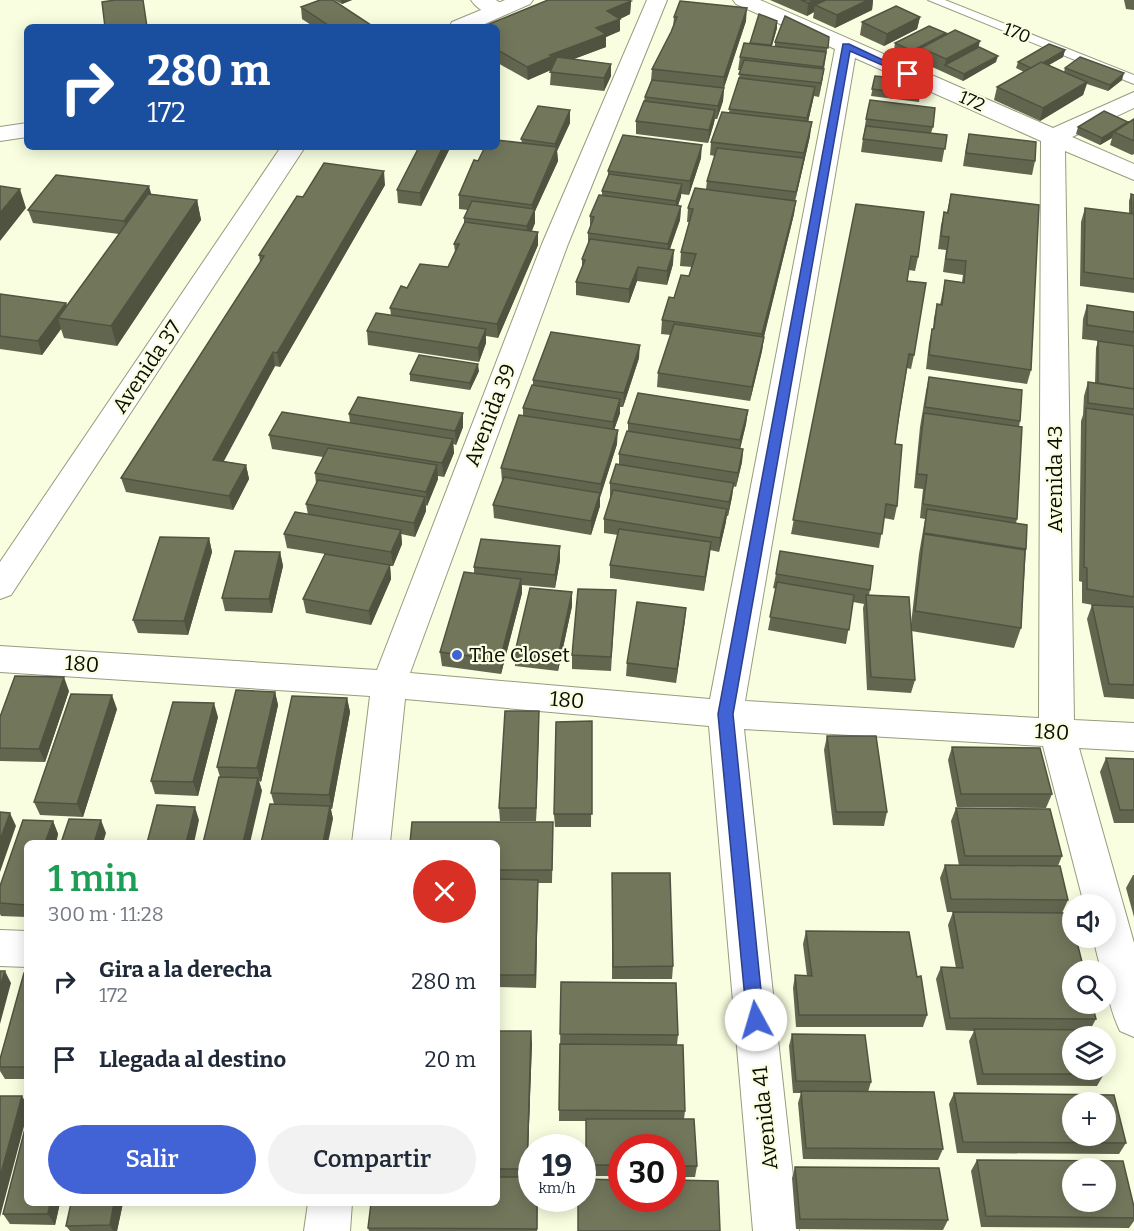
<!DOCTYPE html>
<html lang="es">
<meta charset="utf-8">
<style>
:root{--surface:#fff;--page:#f2f2f3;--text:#1f2937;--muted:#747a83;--accent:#4263d5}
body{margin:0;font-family:Bitter,serif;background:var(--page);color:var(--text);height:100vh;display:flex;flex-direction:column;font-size:22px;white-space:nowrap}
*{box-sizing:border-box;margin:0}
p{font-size:20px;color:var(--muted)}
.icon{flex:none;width:33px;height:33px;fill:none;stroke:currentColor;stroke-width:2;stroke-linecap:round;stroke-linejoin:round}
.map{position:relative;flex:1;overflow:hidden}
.panel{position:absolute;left:24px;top:840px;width:476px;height:366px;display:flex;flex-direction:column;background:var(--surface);border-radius:9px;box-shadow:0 3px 15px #0003}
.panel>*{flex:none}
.top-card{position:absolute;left:24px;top:24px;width:476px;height:126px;border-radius:9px;box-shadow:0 3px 15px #0003;background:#1a4fa0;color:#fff;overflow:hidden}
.controls{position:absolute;left:1062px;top:894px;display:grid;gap:12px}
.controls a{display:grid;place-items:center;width:54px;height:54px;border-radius:50%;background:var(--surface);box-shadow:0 3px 15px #0003;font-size:30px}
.speed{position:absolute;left:518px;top:1134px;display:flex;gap:12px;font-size:30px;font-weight:700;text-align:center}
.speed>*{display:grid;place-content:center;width:78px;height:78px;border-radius:50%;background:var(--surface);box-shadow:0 3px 15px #0003;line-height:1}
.speed small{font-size:15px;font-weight:400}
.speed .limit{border:9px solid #d22;background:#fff;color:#111}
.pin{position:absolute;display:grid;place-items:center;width:51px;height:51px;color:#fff;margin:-26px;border-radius:12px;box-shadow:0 3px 9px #0006}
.me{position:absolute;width:66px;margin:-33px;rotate:354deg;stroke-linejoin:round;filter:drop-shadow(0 0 4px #0008)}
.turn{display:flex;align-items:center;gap:21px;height:126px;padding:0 24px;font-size:27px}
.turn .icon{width:78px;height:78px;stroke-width:2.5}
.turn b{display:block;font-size:42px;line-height:51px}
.round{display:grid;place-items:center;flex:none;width:63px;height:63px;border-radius:32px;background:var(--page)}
.head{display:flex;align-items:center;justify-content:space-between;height:102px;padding:0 24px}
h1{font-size:36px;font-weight:600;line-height:45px;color:#1e9e55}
.button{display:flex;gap:12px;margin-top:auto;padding:12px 24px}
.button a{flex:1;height:69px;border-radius:36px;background:var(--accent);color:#fff;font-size:24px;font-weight:600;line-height:69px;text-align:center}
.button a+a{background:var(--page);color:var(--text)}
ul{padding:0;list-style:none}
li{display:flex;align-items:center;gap:18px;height:78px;padding:0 24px}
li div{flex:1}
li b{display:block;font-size:22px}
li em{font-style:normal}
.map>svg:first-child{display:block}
</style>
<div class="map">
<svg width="1134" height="1231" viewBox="0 0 1134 1231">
<rect width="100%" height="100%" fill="#f8fedf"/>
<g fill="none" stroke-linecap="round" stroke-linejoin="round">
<defs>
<path id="service" d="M928,0H945L1134,75V84Z"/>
<path id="minor" d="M471,0H496L510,10L506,14C494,18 478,11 471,0Z
M647,0H667L568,244L410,673L710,699L835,49L736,4L733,0H760L1053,128L1134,92V108L1072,137L1134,164V180L1065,151L1074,720L1134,723V751L1079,748L1134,943V1037L1120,1031C1111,1012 1106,992 1106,970H1101L1093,938H1106V904H1084L1043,746L744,729L799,1231H753L709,726L405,699L390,843H352L370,696L0,672V646L377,670L542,244ZM855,58L1041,141L1039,718L745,701Z
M281,147H305L11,595L0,599V562Z
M0,930L27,931V967L0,966Z
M308,1203H352L350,1231H304Z"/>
<path id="tertiary" d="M505,0H533L530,4L478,27H449L452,22Z
M27,123V137L0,141V127Z"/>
</defs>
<!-- service casing -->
<use href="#service" stroke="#979c7f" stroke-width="2"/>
<!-- minor casing -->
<use href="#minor" stroke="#979c7f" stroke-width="2"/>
<!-- tertiary casing -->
<use href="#tertiary" stroke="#979c7f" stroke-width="2"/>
<!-- service -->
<use href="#service" fill="#fff" fill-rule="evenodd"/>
<!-- minor -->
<use href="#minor" fill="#fff" fill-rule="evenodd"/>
<!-- tertiary -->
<use href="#tertiary" fill="#fff" fill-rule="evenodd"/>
</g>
<!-- wall -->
<path fill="#62664f" d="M334,0H352L342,4Z
M629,0L631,1L630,14L620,19V31L606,37V47L573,59L611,64V76L604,91L550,85L551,70L528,80L496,62V27Z
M770,0H873L872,10L835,28L813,18L814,12L807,16Z
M1124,0H1134V10L1126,9Z
M301,7L374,27H314L302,19Z
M674,17L746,21L724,88L723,101L717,119H715L714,123L708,143L636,134V121L644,101L645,97L651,81L652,69L671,32L673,27Z
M920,17L917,29L884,46L860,35L862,22Z
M777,21V28L772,46L775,47V42L829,37L822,82L819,97L814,96L808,122L810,136L795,201L794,214L764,337L762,351L750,401L657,387L658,373L671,335L661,334L662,320L674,298L689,276L692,267L680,266L681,252L689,222H687L688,208L706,189L707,181L715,156L710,155L711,142L729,112L741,70H738L740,57Z
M945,35L979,47L996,62L963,81L919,61L921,52L910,58L894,50L895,43Z
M1065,50L1063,57L1049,65L1064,72L1065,68L1122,80L1108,91L1087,84L1083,95L1040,121L994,100L997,87L1024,72L1016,68L1018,62Z
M875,76L922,81L919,102L871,96Z
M570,110V123L557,151L558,161L535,211V223L532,231L538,232V245L498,338L486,336V343L479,362L368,345L367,331L391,315L390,308L407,288L448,267L455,252L454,244L464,224V218L468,210L459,209V195L478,161L522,143L521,139Z
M866,119L933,127L931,133L947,135L942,162L861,152Z
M1134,119V154L1132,155L1110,145L1112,138L1100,145L1076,134L1078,127L1128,123Z
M969,134L1035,161L1032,175L963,166L966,147Z
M419,147H449V150L421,206L398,203L397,190Z
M701,158L689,195L681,194L678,206H681L680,220L669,250L673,264L667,285L637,281L629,303L576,295V282L582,269V259L588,245V233L590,227V216L602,196V191L608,177V171Z
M385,185L280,367L275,366L223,461L246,465L249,479L233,510L126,492L121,478L260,262L259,255L303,197Z
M151,194L197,200L201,220L117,346L64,338L61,329L42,355L0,349V294L66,303L67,306L119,234L33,223L28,210Z
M951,194L1031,370L1027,384L926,369L929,343L932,329H933L934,318L937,304L940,305L945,280L962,282L963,275L943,272L946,250L938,249L941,225L944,212H947Z
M1131,194L1134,195V293L1080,286L1081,222L1085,208L1129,214V201Z
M856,204L918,257L915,271L909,270L907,281L914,355L911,369L907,368L895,444L897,506L894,520L884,518L879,548L791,534Z
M1087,305L1134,312V699L1104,697L1087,619L1092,605H1093L1082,603V582L1079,581L1081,421L1083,415L1084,396L1088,382L1095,383L1096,348L1098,341L1082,339L1083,319Z
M639,358L623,407H620V413L614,430L617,444L600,497V506L591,535L494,518L493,505L502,482L501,468L523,416V408L533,385V380Z
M479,371L470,390L410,381V374Z
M929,377L1020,421L1019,427L1017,519L1016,523L1026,549L1021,628L1014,648L911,631L915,680L911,693L867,690L863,608L864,604L853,602L846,644L768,630L776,589L773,588L776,574L870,590L869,595L911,624L919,554L925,519L920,518L923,489L914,488L920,427L926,391Z
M748,410L746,424L740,448L743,449L742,462L736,487L733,486L732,497L728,516H727L719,552L710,550L704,591L610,578V565L618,535L604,533V519L611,498L610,497V483L619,465V454L628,431V423Z
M349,414L463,427L456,445L453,444L454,453L444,477L438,476V479L427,506L426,505V511L415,537L401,534L402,544L393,566H390L391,579L371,625L306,613L303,599L325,554L287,548L284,534L308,515L306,504L316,484L315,473L323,457L272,449L269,435L350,423Z
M209,538L212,552L188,635L138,633L133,620Z
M280,552L283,566L272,613L225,611L222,598Z
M560,560L555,588L522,585V593L501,674L442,666L440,652L474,573V567Z
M616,590L611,671L572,669V655Z
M572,606L558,671L515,666V652Z
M686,608L676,683L626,676L627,663Z
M69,691L45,762L0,761V717Z
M275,692L278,705L261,782L259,781L262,791L220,777L217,767Z
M347,698L350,712L332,809H331L333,819L274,804L271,793Z
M117,709L83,817L40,815L34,802Z
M539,711L536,821H500L499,808Z
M218,717L198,796L155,794L151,781Z
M592,721L591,827H555L554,814Z
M827,736L887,812L884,826L833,825L824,750Z
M952,747L1052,794L1046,808L957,807L948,760Z
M1106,758L1134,759V823H1114L1100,772Z
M956,808L1062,856L1058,866L1068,900L1062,913L947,912L940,878L945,865L959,866L951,821Z
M23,820L53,821L58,834L56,843H27V917L1,916L0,914V886Z
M553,822L552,883H538L536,988L496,987V843Z
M612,873L673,966L672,979H612Z
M1133,875H1134V917L1126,888Z
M953,912L1096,1019L1090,1030L1104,1074L1097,1086L977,1085L969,1041L974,1031L946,1030L936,979L941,967L956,968L948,925Z
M806,931L917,977L927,1015L923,1027H796L793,988L795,975L807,976L803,944Z
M27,973V1079H5L0,1071V1059Z
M561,982L678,1035L677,1045L685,1111L684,1119L697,1166L695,1177H672V1148H621V1176H586V1121H559Z
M496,1031L532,1043L527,1177L531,1198H538L537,1231H369L368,1228L496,1203Z
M792,1034L871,1082L868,1092L943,1149L938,1160L803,1159L798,1103L801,1093H793L789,1046Z
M954,1093L1126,1143L1119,1154L957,1153L949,1104Z
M977,1160L1134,1207V1221L1129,1228L981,1227L971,1171Z
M795,1167L948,1220L943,1230L796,1229L792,1178Z
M60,1203L55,1225L10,1224L3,1214Z
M71,1203H123L117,1231H70L66,1226Z"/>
<!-- shaded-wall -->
<path fill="#505340" d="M341,0H352L342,4Z
M815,0H839L815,5L814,12L807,16L808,3Z
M868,0H873L872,10L835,28L837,15Z
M631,1L630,14L620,19V31L606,37V47L553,67V69L528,80L527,67L596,28L607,11Z
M747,8L746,21L723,90L724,77Z
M920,17L917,29L884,46L887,34Z
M777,21V28L770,52L771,45Z
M946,33L945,39L921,48V52L910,58L912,51Z
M980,41L977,54L945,65L943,72L946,59Z
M1065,50L1063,57L1031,75L1033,68Z
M998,56L996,62L963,81L964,74Z
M611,64V76L604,91V78Z
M824,69L822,82L819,97L821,83Z
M1124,73L1122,80L1108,91L1110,85Z
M1087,82L1083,95L1040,121L1043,108Z
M815,87L813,100L806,131L807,118Z
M724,88L723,101L717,119L718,106Z
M570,110V123L557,151L558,161L535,211V223L527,240V226L532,216V205L555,154V144Z
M715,110L714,123L708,143L709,130Z
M812,122L810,136L794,206L804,153Z
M1128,122L1114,132L1112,138L1100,145L1102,138Z
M702,145L701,158L689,195L690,181Z
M443,147H449V150L421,206L420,193Z
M384,171L385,185L280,367L277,353Z
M682,184L681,197L675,214L676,201Z
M149,186L153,200L128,235L124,221Z
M20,189L26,208L0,241V213Z
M197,200L201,220L117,346L111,326Z
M796,201L794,214L761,348L762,334Z
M681,206L680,220L667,258L668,244Z
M538,232V245L498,338L497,324Z
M674,250L673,264L667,285V271Z
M638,267L637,281L629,303V289Z
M66,303L70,317L58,318L61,329L42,355L38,341Z
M486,329V343L479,362L478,348Z
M764,337L762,351L750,401L752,387Z
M640,345L639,358L623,407L624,393Z
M273,352L275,366L217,474L213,460Z
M478,364L479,371L470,390V383Z
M620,399V413L612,436L613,422Z
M748,410L746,424L739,454L740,440Z
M463,413V427L456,445L455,431Z
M618,430L617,444L600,498L601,484Z
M453,439L454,453L444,477L442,463Z
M743,449L742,462L736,487L738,473Z
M246,465L249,479L233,510L229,496Z
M437,465L438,479L427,506L426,492Z
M734,483L732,497L728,516L729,502Z
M600,493V506L591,535V521Z
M425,497L426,511L415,537L414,523Z
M727,509L726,522L719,552L720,538Z
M401,530L402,544L393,566L391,552Z
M209,538L212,552L188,635L184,621Z
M711,542L710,555L704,591L705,577Z
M560,546V560L555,588V575Z
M280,552L283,566L272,613L269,599Z
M390,565L391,579L371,625L369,611Z
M521,579L522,593L501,674L500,660Z
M572,592V606L558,671V657Z
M686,608L685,621L676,683L677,669Z
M64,677L69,691L45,762L39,749Z
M275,692L278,705L261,782L257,768Z
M112,695L117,709L83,817L77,804Z
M347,698L350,712L332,809L329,795Z
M214,703L218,717L198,796L193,782Z
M539,711V725L536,821V808Z
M258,778L262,791L250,843H243Z
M330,806L333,819L328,843H323Z
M195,807L199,820L194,843H186Z
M10,813L16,826L0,872V840Z
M101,820L106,833L103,843H94Z
M53,821L58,834L56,843H45Z
M538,880V892L536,988L535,975Z
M5,971L11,983L0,1024V987Z
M531,1031L532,1043L527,1180V1169Z
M22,1096L27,1105V1115L0,1217V1177Z
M50,1203H60L55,1225L48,1214Z
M114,1203H123L117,1231H113L110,1225Z"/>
<!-- building -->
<path fill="#72775c" stroke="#505340" stroke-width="1.5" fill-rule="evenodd" d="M115,0H143L147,27H105L102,2Z
M320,0H333L374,27H331L301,7Z
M548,0H628L631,1L607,11L620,19L596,28L606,34L550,55L553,56L527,67L496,49V27H482Z
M801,0H815L808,3Z
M826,0H868L837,15L815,5Z
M680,1L747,8L724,77L652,69L671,32L677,17H674Z
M896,6L920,17L887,34L862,22Z
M759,14L777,21L771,45L750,43Z
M785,16L829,37L828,48L775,42Z
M929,26L946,33L912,51L895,43Z
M955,30L980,41L946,59L921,48Z
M744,43L826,52L823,67L740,57Z
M1049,44L1065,50L1043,63L1041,62L1031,68L1018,62Z
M979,47L998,56L964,74L945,65Z
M557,57L611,64L604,78L550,72Z
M1080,57L1124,73L1110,85L1065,68Z
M744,60L824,69L821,83L739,74Z
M1041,62L1087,82L1043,108L997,87Z
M875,76L922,81L920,95L872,89Z
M739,78L815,87L807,118L729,109Z
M652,80L724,88L718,106L645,97Z
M870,100L935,108L933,127L866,119Z
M644,101L715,110L709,130L636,121Z
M538,106L570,110L555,144L521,139Z
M1104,111L1128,122L1102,138L1078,127Z
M722,112L812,122L804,153L711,142Z
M1134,119V141L1114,132Z
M866,126L947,135L945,149L863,139Z
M969,134L1036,142L1035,161L966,153Z
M623,135L702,145L690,181L608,171Z
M496,140L557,147L532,205L459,195L474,160L478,161L485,147H496Z
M419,147H443L420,193L397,190Z
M717,148L804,158L796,192L707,181Z
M324,163L384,171L277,353L273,352L213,460L246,465L229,496L121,478L264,256L259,255L297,196L303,197Z
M609,174L682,184L676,201L602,191Z
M56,175L149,186L124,221L28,210Z
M0,186L20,189L0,213Z
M695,188L796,201L762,334L662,320L669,297L674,298L681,275L689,276L696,254L681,252L693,209L688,208Z
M148,194L197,200L111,326L58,318Z
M951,194L1039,205L1031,370L929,355L932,329H934L937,304L942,305L945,280L964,283L966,261L946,259L949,237L941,236L944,212L948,213Z
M1131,194L1134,195V214H1132Z
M599,195L681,206L668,244L588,233L594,217L590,216Z
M472,201L535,209L527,226L464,218Z
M856,204L924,212L918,257L911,256L907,281L926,283L914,355L909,354L899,414L895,444L902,445L897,506L886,504L882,534L793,520Z
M1085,208L1134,214V279L1084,272Z
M465,222L538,232L497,324L390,308L401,286L407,288L420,264L448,267L459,244H454Z
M590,239L674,250L667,271L638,267L629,289L576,282L585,260L582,259Z
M0,294L66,303L38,341L0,336Z
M1087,305L1134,312V332L1087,325Z
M376,313L486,329L478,348L367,331Z
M674,324L764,337L752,387L658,373Z
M551,332L640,345L624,393L533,380Z
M1098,341L1134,346V389L1098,383Z
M419,355L478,364L470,383L410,374Z
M929,377L1022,390L1020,421L925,407Z
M1088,382L1134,389V409L1088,403Z
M532,385L620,399L613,422L523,408Z
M638,393L748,410L740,440L628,423Z
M358,397L463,413L455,431L349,414Z
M1086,408L1134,415V597L1087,589V568L1084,567Z
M282,412L453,439L442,463L269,435Z
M924,413L1022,427L1017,519L923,504L927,475L917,474Z
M519,415L618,430L601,484L501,468Z
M627,431L743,449L738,473L619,454Z
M328,448L437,465L426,492L315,473Z
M616,464L734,483L729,502L610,483Z
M504,477L600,493L591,521L493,505Z
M318,480L425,497L414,523L306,504Z
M613,490L727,509L720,538L604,519Z
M927,509L1027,525L1026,549L924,533Z
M295,512L401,530L391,552L284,534Z
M619,529L711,542L705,577L610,565Z
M924,534L1025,550L1021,628L915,611Z
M160,537L209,538L184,621L133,620Z
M481,539L560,546L555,575L474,567Z
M235,551L280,552L269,599L222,598Z
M780,551L873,566L870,590L776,574Z
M325,554L390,565L369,611L303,599Z
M464,572L521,579L500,660L440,652Z
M777,582L854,595L849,630L770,617Z
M530,588L572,592L558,657L515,652Z
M578,589L616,590L611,657L572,655Z
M866,595L909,597L915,680L871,677Z
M637,602L686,608L677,669L627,663Z
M1092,605L1134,607V685L1109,684Z
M15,676L64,677L39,749L0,748V717Z
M236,690L275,692L257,768L217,767Z
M71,694L112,695L77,804L34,802Z
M292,696L347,698L329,795L271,793Z
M173,702L214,703L193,782L151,781Z
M505,711H539L536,808H499Z
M592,721V814H554L556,722Z
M827,736H876L887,812H836Z
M952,747L1040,748L1052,794H961Z
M1106,758L1134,759V810H1120Z
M219,777L258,778L243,843H203Z
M270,804L330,806L323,843H261Z
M157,805L195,807L186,843H147Z
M956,808L1050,809L1062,856H965Z
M0,812L10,813L0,840Z
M69,819L101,820L94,843H61Z
M23,820L53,821L45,843H27V899L25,905L0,903V886Z
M412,822H553L552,870H496V843H410Z
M945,865L1060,866L1068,900L951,899Z
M612,873H670L673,966L613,967Z
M496,879L538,880L535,975H496Z
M953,912L1070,913L1072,922V938H1076L1084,970H1072V1004H1092L1096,1019L950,1018L941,967L963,968Z
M806,931L909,932L917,977L921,976L927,1015H799L795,975L812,976Z
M0,971H5L0,987Z
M24,973H27V1067H0V1059Z
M561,982L676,983L678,1035L560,1034Z
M974,1029L1094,1030L1095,1036H1072V1070H1103L1104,1074H983Z
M496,1031H531L527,1169H496Z
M792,1034L865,1035L871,1082L796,1081Z
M560,1044L683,1045L685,1111L559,1110Z
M801,1091L934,1092L943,1149L806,1148Z
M954,1093L1114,1095L1126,1143L963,1142ZM1072,1102H1106V1136H1072Z
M0,1096H22L0,1177Z
M586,1119H694L697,1166H672V1148H621V1165H586Z
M27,1121V1203H50L48,1214H3Z
M977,1160L1123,1161L1134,1207V1218L986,1216ZM1072,1168H1106V1202H1072Z
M795,1167L939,1168L948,1220L800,1219Z
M496,1177H531V1198H537V1229L368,1228L371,1203H496Z
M582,1179L621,1180V1198H672V1180L718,1181L720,1231H578V1198H582Z
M71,1203H114L110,1225L66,1226Z"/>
<!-- route -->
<path fill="#4263d5" stroke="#2b408a" stroke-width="1.5" d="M843,44H849L913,74L905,75L850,51L733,714L764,1020L762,1025L756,1027L750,1025L747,1020L718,714Z"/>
<!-- markers -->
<circle fill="#4263d5" stroke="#f8fedf" stroke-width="2" cx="457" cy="655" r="6"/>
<g text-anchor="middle" stroke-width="4.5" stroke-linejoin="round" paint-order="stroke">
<!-- far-street labels -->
<g font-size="18" fill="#0b0d04" stroke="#f8fedf">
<text transform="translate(1017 33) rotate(22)" y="6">170</text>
<text transform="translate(972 101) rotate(24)" y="6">172</text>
</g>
<!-- street labels -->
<g font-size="21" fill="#0b0d04" stroke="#f8fedf">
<text transform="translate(147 367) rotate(-56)" y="7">Avenida 37</text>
<text transform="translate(490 415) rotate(-69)" y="7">Avenida 39</text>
<text transform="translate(1055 479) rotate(-90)" y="7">Avenida 43</text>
<text transform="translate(82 664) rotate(4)" y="7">180</text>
<text transform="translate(567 700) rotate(5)" y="7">180</text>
<text transform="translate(1052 732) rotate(3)" y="7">180</text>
<text transform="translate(765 1118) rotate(-96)" y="7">Avenida 41</text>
</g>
<!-- poi labels -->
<g font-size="21" fill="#0b0d04" stroke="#f8fedf" text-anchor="start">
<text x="469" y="662">The Closet</text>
</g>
</g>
</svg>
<div class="controls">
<a><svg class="icon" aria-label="sound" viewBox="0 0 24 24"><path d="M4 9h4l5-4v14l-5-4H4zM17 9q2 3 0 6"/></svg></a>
<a><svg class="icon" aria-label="search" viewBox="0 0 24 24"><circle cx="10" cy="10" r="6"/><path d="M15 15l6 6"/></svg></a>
<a><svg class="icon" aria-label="layers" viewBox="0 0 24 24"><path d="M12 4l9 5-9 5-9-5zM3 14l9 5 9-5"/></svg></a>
<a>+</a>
<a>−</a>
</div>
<div class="speed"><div>19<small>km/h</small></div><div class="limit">30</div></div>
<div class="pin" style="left:908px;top:74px;background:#d93025"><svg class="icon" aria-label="arrive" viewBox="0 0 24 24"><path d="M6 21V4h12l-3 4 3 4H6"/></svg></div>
<svg class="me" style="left:756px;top:1020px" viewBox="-20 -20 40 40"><circle r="19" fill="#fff"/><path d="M0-13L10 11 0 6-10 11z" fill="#4263d5"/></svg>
<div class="top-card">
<div class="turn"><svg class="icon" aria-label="right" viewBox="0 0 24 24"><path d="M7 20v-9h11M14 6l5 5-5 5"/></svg><div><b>280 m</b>172</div></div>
</div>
<section class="panel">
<div class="head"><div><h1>1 min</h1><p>300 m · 11:28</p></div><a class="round" style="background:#d93025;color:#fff"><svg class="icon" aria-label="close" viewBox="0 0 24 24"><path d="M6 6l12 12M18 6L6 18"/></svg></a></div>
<ul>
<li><svg class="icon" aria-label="right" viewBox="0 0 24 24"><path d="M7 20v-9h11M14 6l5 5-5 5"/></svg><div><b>Gira a la derecha</b><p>172</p></div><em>280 m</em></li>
<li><svg class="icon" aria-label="arrive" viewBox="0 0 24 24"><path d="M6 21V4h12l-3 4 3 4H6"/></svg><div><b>Llegada al destino</b></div><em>20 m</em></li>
</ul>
<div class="button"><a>Salir</a><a>Compartir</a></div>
</section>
</div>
